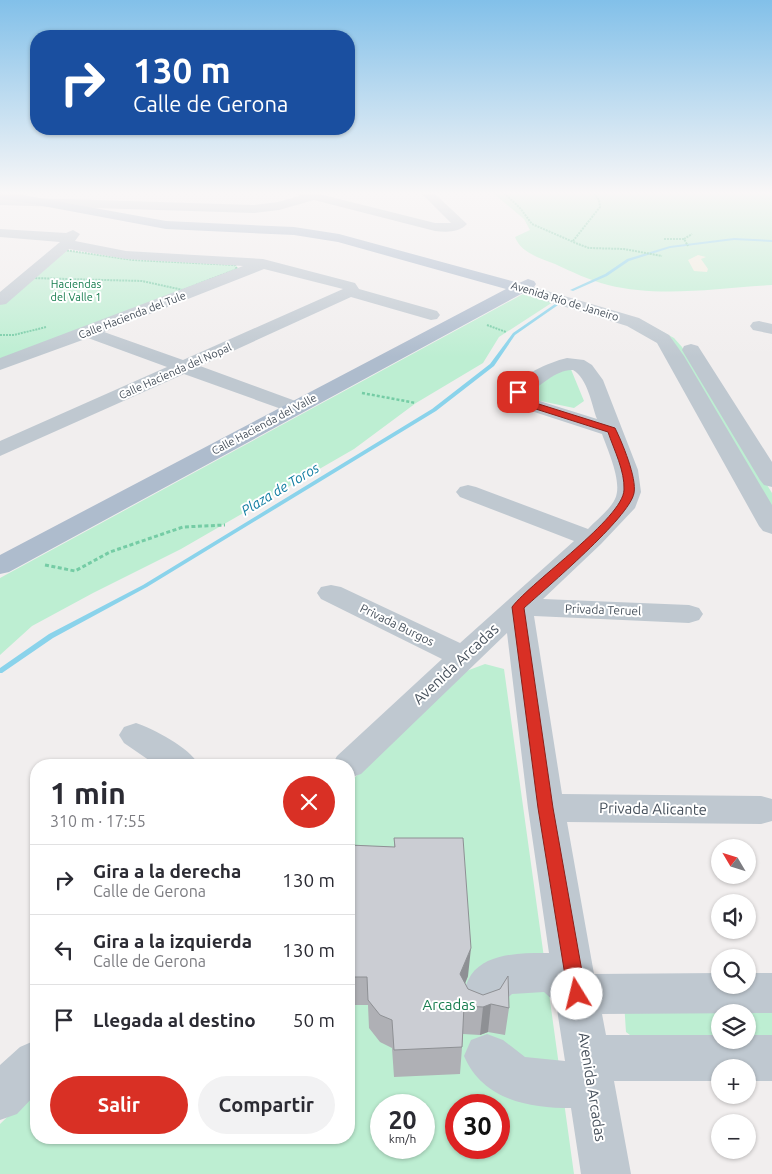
<!DOCTYPE html>
<html lang="es">
<meta charset="utf-8">
<style>
:root{--surface:#fff;--page:#f2f2f3;--text:#2b2b33;--muted:#7c7c81;--line:#e1e1e2;--accent:#d93025}
body{margin:0;font-family:Ubuntu,sans-serif;background:var(--page);color:var(--text);height:100vh;display:flex;flex-direction:column;font-size:19px;white-space:nowrap}
*{box-sizing:border-box;margin:0}
p{font-size:16px;color:var(--muted)}
.icon{flex:none;width:28px;height:28px;fill:none;stroke:currentColor;stroke-width:2;stroke-linecap:round;stroke-linejoin:round}
.map{position:relative;flex:1;overflow:hidden}
.details{position:absolute;left:30px;top:759px;width:325px;height:385px;display:flex;flex-direction:column;background:var(--surface);border-radius:20px;box-shadow:0 1px 4px #0004}
.details>*{flex:none}
.banner{position:absolute;left:30px;top:30px;width:325px;height:105px;border-radius:20px;box-shadow:0 1px 4px #0004;background:#1a4fa0;color:#fff;overflow:hidden}
.needle{width:32px;rotate:308deg}
.controls{position:absolute;left:711px;top:839px;display:grid;gap:10px}
.controls a{display:grid;place-items:center;width:45px;height:45px;border-radius:50%;background:var(--surface);box-shadow:0 1px 4px #0004;font-size:25px}
.speed{position:absolute;left:370px;top:1094px;display:flex;gap:10px;font-size:25px;font-weight:700;text-align:center}
.speed>*{display:grid;place-content:center;width:65px;height:65px;border-radius:50%;background:var(--surface);box-shadow:0 1px 4px #0004;line-height:1}
.speed small{font-size:12px;font-weight:400}
.speed .limit{border:8px solid #d22;background:#fff;color:#111}
.pin{position:absolute;display:grid;place-items:center;width:42px;height:42px;color:#fff;margin:-21px;border-radius:10px;box-shadow:0 2px 8px #0006}
.me{position:absolute;width:55px;margin:-28px;rotate:351deg;stroke-linejoin:round;filter:drop-shadow(0 0 4px #0008)}
.turn{display:flex;align-items:center;gap:18px;height:105px;padding:0 20px;font-size:22px}
.turn .icon{width:65px;height:65px;stroke-width:2.5}
.turn b{display:block;font-size:35px;line-height:42px}
.round{display:grid;place-items:center;flex:none;width:52px;height:52px;border-radius:26px;background:var(--page)}
.headline{display:flex;align-items:center;justify-content:space-between;height:85px;padding:0 20px}
h1{font-size:30px;font-weight:600;line-height:38px}
.primary-button{display:flex;gap:10px;margin-top:auto;padding:10px 20px}
.primary-button a{flex:1;height:58px;border-radius:30px;background:var(--accent);color:#fff;font-size:20px;font-weight:600;line-height:58px;text-align:center}
.primary-button a+a{background:var(--page);color:var(--text)}
ul{padding:0;list-style:none}
li{display:flex;align-items:center;gap:15px;height:70px;padding:0 20px;border-top:1px solid var(--line)}
li div{flex:1}
li b{display:block;font-size:19px}
li em{font-style:normal}
.map>svg:first-child{display:block}
</style>
<div class="map">
<svg width="772" height="1174" viewBox="0 0 772 1174">
<rect width="100%" height="100%" fill="#f1eeee"/>
<!-- green -->
<path fill="#bdeed2" fill-rule="evenodd" d="M493,193H772V285C719,288 660,298 608,285C589,280 572,272 555,264C540,258 521,253 515,237L530,230L524,219Z
M64,250L133,260L235,265L237,269L0,359V305Z
M523,294L553,302L499,337L483,363L416,403L354,449L181,549L93,593L32,626L0,655V578Z
M641,320L674,338L682,347L772,493V513L665,337Z
M570,367L584,401L574,408L526,398L521,389Z
M485,664L504,669L574,1174H0V1124L36,1089V1138H349V783L461,673ZM381,1105H424V1148H381ZM456,1105H499V1148H456Z
M772,996V1041L642,1044L626,1032L624,1002ZM720,1012H748V1040H720Z"/>
<!-- sand -->
<path fill="#f2eddf" d="M698,255L706,257L701,259L708,269L707,272L694,271L688,260Z"/>
<g fill="none" stroke-linecap="round" stroke-linejoin="round">
<!-- stream -->
<path fill="#8ad3eb" fill-rule="evenodd" d="M734,238L772,240V242L734,240L670,248L629,261L607,276L573,291L570,290L605,274L627,259L670,246Z
M555,304L558,305L515,335L494,366L436,411L147,587L53,638L2,673H0V668L49,634L143,585L432,409L490,364L513,333Z"/>
<!-- path-far2 -->
<path stroke="#75cca5" stroke-width="2" stroke-dasharray="2 1" stroke-linecap="butt" d="M504,193L520,208L532,224L578,244L589,248L624,249L662,256
M664,239H684L688,246
M684,239L692,234
M573,241L600,207L599,200L594,193
M64,250L133,260L235,265L237,269L183,290L142,281L32,278Z
M487,325L506,332
M0,335H14L46,327"/>
<!-- path-far1 -->
<path stroke="#75cca5" stroke-width="2.5" stroke-dasharray="3 2" stroke-linecap="butt" d="M362,393L416,403"/>
<!-- path -->
<path stroke="#75cca5" stroke-width="3" stroke-dasharray="4 2.5" stroke-linecap="butt" d="M45,565L75,571L110,552L183,527L225,525"/>
<!-- minor -->
<path fill="#bfc8d0" fill-rule="evenodd" d="M296,193H315L435,223H451L421,193H434L467,224C459,233 446,232 435,231L314,200L279,210L254,213L0,205V197L254,205L278,202L299,196Z
M0,229L66,233L73,230L80,234L75,241L126,251L263,259L355,283L359,289L437,311L440,315L437,319L431,320L351,297L200,366L301,403L304,407L301,411L294,413L287,411L184,374L0,456V441L167,367L88,338L0,370V358L243,266L126,259L69,249L6,304L0,305V292L60,242L0,237ZM264,269L343,289L183,360L104,332Z
M520,283L639,318L669,335L684,356L772,505V534L763,531L759,526L657,343L627,326L514,291L512,288L514,285Z
M759,321L772,324V334L753,330L750,326L753,322Z
M691,344L698,346L772,462V487L764,485L760,480L682,350L684,346Z
M567,358L584,360L592,365L603,380L638,470L641,492L635,508L601,544L543,599L689,605L699,608L703,614L699,620L689,623L534,616L562,794L761,796L772,799V821L761,824L567,822L594,974L720,973V985H748V973H772V1013L602,1014L606,1035H720V1040H748V1035H772V1081H748V1068H720V1081H614L631,1174H581L571,1108C529,1108 483,1100 464,1056L471,1040L487,1034L503,1040L525,1057L565,1061L556,1003L544,992L512,994L502,1003L496,1015L481,1021L466,1015L459,1001C463,993 466,983 471,975C487,952 524,953 549,953L528,808L507,633L361,774L349,778V765H332L337,756L442,659L321,599L317,593L321,587L331,585L341,587L460,643L574,541L460,497L456,492L460,487L468,485L476,487L588,529C596,520 610,510 615,499C623,483 608,451 602,434L516,406L506,395C519,376 546,363 567,358ZM573,370C588,379 591,403 597,419L530,398L527,395C540,386 557,369 573,370Z
M136,723C154,729 190,748 199,765H156L124,743L119,735L124,727Z
M36,1040V1094L17,1114L0,1120V1065L20,1047Z"/>
<!-- major -->
<path fill="#aebccd" fill-rule="evenodd" d="M0,193H12L166,221L294,227L339,234L519,283L528,279L534,281L536,284L534,287L9,572L0,574V555L506,289L338,242L294,235L166,229L0,198Z"/>
</g>
<!-- wall -->
<path fill="#afb0b5" d="M394,838L468,976L465,984L468,989L509,1008L505,1035L488,1032L480,1035L463,1034L460,1074L394,1077L392,1048L380,1042L369,1028L368,1005H349V845L394,847Z"/>
<!-- shaded-wall -->
<path fill="#8e9094" d="M471,948L468,976L457,1002L460,974Z
M491,1004L488,1032L480,1035L483,1007Z"/>
<!-- building -->
<path fill="#cbcdd3" stroke="#8e9094" d="M394,838H463L471,948L460,974L468,989L483,995L500,989L508,976L509,1008L491,1004L483,1007L464,1006L462,1047L394,1050L392,1020L380,1015L368,1000L367,977H349V845L395,847Z"/>
<!-- sky -->
<linearGradient id="sky" x2="0" y2="1"><stop stop-color="#82c0e9"/><stop offset="0.54" stop-color="#f9f7f7"/><stop offset="1" stop-color="#f9f7f7" stop-opacity="0"/></linearGradient>
<rect width="772" height="357" fill="url(#sky)"/>
<!-- route -->
<path fill="#d93025" stroke="#8d1f18" d="M516,390H521V397L526,400L615,428C622,442 637,478 634,493C630,517 546,588 524,608L553,808L586,994L583,1000L577,1003L570,1000L568,994L538,808L512,607C532,581 623,518 624,490C625,471 614,450 608,432L520,404L512,395Z"/>
<g text-anchor="middle" stroke-width="4" stroke-linejoin="round" paint-order="stroke">
<!-- far-park labels -->
<g font-size="11" fill="#177d4f" stroke="#fff">
<text x="76" y="288">Haciendas<tspan x="76" dy="13">del Valle 1</tspan></text>
</g>
<!-- far-street labels -->
<g font-size="11" fill="#47515c" stroke="#fff">
<text transform="translate(565 301) rotate(17)" y="4">Avenida Río de Janeiro</text>
<text transform="translate(132 315) rotate(-21)" y="4">Calle Hacienda del Tule</text>
<text transform="translate(175 371) rotate(-24)" y="4">Calle Hacienda del Nopal</text>
<text transform="translate(264 424) rotate(-28)" y="4">Calle Hacienda del Valle</text>
</g>
<!-- street labels -->
<g font-size="12" fill="#47515c" stroke="#fff">
<text transform="translate(603 610) rotate(2)" y="4">Privada Teruel</text>
<text transform="translate(397 625) rotate(26)" y="4">Privada Burgos</text>
</g>
<!-- water labels -->
<g font-size="14" font-style="italic" fill="#0d7ba0" stroke="#fff">
<text transform="translate(280 489) rotate(-31)" y="5">Plaza de Toros</text>
</g>
<!-- near-street labels -->
<g font-size="15" fill="#47515c" stroke="#fff">
<text transform="translate(456 664) rotate(-43)" y="5">Avenida Arcadas</text>
<text transform="translate(653 809) rotate(1)" y="5">Privada Alicante</text>
<text transform="translate(592 1087) rotate(81)" y="5">Avenida Arcadas</text>
</g>
<!-- near-park labels -->
<g font-size="15" fill="#177d4f" stroke="#fff">
<text x="449" y="1010">Arcadas</text>
</g>
</g>
</svg>
<div class="controls">
<a><svg class="needle" viewBox="-14 -14 28 28"><path d="M0-13l5 13h-10z" fill="#e53935"/><path d="M0 13l5-13h-10z" fill="#7c7c81"/></svg></a>
<a><svg class="icon" aria-label="sound" viewBox="0 0 24 24"><path d="M4 9h4l5-4v14l-5-4H4zM17 9q2 3 0 6"/></svg></a>
<a><svg class="icon" aria-label="search" viewBox="0 0 24 24"><circle cx="10" cy="10" r="6"/><path d="M15 15l6 6"/></svg></a>
<a><svg class="icon" aria-label="layers" viewBox="0 0 24 24"><path d="M12 4l9 5-9 5-9-5zM3 14l9 5 9-5"/></svg></a>
<a>+</a>
<a>−</a>
</div>
<div class="speed"><div>20<small>km/h</small></div><div class="limit">30</div></div>
<div class="pin" style="left:518px;top:392px;background:#d93025"><svg class="icon" aria-label="arrive" viewBox="0 0 24 24"><path d="M6 21V4h12l-3 4 3 4H6"/></svg></div>
<svg class="me" style="left:577px;top:994px" viewBox="-20 -20 40 40"><circle r="19" fill="#fff"/><path d="M0-13L10 11 0 6-10 11z" fill="#d93025"/></svg>
<div class="banner">
<div class="turn"><svg class="icon" aria-label="right" viewBox="0 0 24 24"><path d="M7 20v-9h11M14 6l5 5-5 5"/></svg><div><b>130 m</b>Calle de Gerona</div></div>
</div>
<section class="details">
<div class="headline"><div><h1>1 min</h1><p>310 m · 17:55</p></div><a class="round" style="background:#d93025;color:#fff"><svg class="icon" aria-label="close" viewBox="0 0 24 24"><path d="M6 6l12 12M18 6L6 18"/></svg></a></div>
<ul>
<li><svg class="icon" aria-label="right" viewBox="0 0 24 24"><path d="M7 20v-9h11M14 6l5 5-5 5"/></svg><div><b>Gira a la derecha</b><p>Calle de Gerona</p></div><em>130 m</em></li>
<li><svg class="icon" aria-label="left" viewBox="0 0 24 24"><path d="M17 20v-9H6M10 6l-5 5 5 5"/></svg><div><b>Gira a la izquierda</b><p>Calle de Gerona</p></div><em>130 m</em></li>
<li><svg class="icon" aria-label="arrive" viewBox="0 0 24 24"><path d="M6 21V4h12l-3 4 3 4H6"/></svg><div><b>Llegada al destino</b></div><em>50 m</em></li>
</ul>
<div class="primary-button"><a>Salir</a><a>Compartir</a></div>
</section>
</div>
